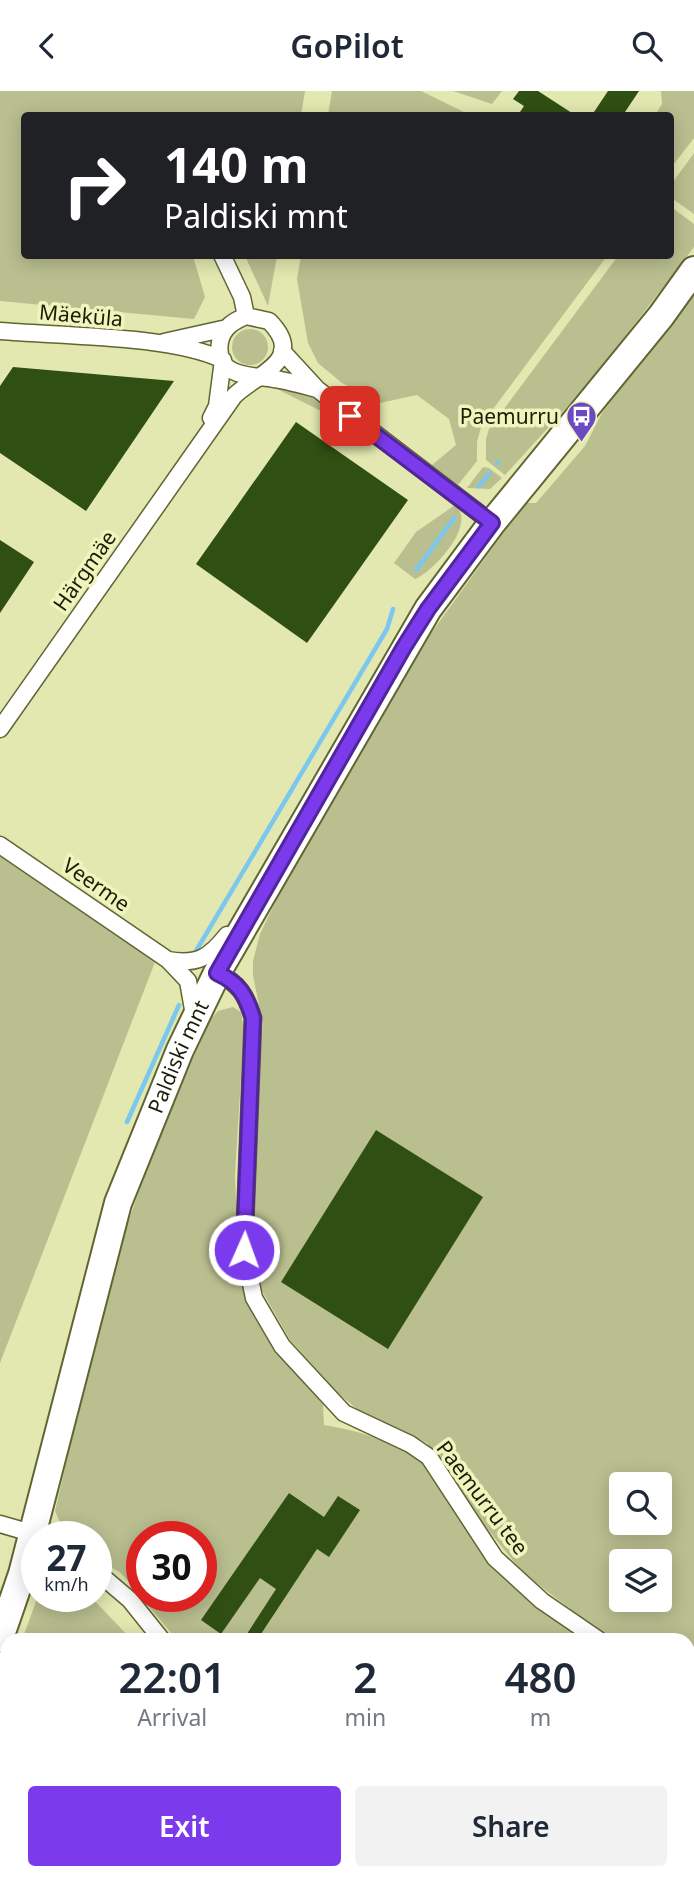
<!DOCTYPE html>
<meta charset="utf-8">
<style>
:root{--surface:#fff;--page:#f2f2f3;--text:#1f2937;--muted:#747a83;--accent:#7c3aed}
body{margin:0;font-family:"Noto Sans",sans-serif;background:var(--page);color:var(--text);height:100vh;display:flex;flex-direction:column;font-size:26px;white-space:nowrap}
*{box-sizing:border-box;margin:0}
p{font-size:23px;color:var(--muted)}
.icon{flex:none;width:38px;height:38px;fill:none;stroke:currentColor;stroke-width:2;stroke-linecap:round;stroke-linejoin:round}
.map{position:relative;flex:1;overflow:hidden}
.side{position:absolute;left:0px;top:1542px;width:695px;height:247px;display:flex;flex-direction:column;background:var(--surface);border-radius:21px 21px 0 0;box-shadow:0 4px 18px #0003}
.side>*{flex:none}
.top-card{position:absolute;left:21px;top:21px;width:653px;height:147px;border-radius:7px;box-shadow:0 4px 18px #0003;background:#202124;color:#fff;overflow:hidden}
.tools{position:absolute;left:609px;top:1381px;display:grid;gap:14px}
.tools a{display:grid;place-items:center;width:63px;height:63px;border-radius:7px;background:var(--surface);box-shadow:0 4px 18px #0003;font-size:35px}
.speed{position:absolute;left:21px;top:1430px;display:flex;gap:14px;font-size:35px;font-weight:700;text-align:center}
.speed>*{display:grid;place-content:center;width:91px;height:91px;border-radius:50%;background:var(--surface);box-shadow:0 4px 18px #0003;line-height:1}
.speed small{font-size:18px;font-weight:400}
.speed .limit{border:10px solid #d22;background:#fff;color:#111}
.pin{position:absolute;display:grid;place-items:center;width:60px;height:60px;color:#fff;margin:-30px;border-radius:14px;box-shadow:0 4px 10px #0006}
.me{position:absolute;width:77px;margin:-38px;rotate:2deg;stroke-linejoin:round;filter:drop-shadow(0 0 5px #0008)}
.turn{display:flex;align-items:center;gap:24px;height:147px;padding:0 28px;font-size:32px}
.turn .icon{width:91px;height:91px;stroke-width:2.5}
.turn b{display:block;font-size:49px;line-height:60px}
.eta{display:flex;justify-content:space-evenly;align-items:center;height:119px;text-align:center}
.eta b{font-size:42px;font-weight:600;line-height:49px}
.primary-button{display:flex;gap:14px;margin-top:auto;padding:14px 28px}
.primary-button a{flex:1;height:80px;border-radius:7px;background:var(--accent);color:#fff;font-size:28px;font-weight:600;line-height:80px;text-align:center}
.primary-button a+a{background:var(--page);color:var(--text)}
header{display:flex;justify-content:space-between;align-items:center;height:91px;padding:0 28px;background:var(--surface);font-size:32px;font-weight:600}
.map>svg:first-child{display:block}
</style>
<header><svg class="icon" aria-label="back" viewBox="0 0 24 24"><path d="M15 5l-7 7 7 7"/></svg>GoPilot<svg class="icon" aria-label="search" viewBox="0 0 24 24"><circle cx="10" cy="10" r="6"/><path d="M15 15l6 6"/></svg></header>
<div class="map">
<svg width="694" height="1787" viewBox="0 0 694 1787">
<rect width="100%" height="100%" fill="#e2e8b0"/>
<!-- green -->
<path fill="#babf90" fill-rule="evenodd" d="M0,0H305L301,24H24V164L193,165L205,206L194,228L0,210Z
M332,0H421L470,24H328Z
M453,0H502L492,13Z
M661,0H694V47L670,78V24H655L662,13Z
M694,62V123L670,106V95Z
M670,115L694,133V156L590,291L505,384L486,369V348L489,338L618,165L670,164Z
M245,165H277L268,215Z
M301,165V164L607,165L482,333L477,351V370L458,394L432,374L456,354L449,328L417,304L380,312L342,292L318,272L308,252L297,188Z
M694,195V1612L688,1608V1549H611L523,1482L476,1424L427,1352L400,1338L370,1329L338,1302L290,1249L262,1200L251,1150L254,1028L263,933L253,885V870L260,843L284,793L424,552L525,412H536L585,355L602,322ZM621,1393H660V1432H621ZM621,1470H660V1508H621Z
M232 256a18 18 0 1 1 36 0a18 18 0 1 1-36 0Z
M271,295L306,302L341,327L337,328Z
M483,376L489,377L502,387L490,398L467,397Z
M455,414C478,433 433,481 415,488L394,472L416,441Z
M0,764L155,871L0,1272Z
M233,916L241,921L244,938L235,1083L238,1165L245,1202L262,1237L282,1266L323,1313L324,1334C365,1341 392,1350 426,1374L560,1531L584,1549H177L121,1482L96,1467V1446L66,1445L55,1420C78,1323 98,1226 128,1132C151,1062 180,996 210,929L218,920ZM142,1446H201V1505H142Z
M38,1505H90L132,1549H22Z
M688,1625L694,1630V1700L688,1708Z
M688,1748L694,1752V1787H388L383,1782H688Z
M70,1782H178L185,1787H67Z"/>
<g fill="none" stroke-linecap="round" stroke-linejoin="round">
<!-- stream -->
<path stroke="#7cc7ee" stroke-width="4.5" d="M497,372H498
M479,395L489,383
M416,479L454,427
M196,860L387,538L393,518
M127,1031L179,914"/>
</g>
<!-- building -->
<path fill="#304f13" d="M519,0H538L575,24H526L520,21L524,15L513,8Z
M608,0H639L623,24H592Z
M13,276L174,290L86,420L0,362V295Z
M296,331L408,409L307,552L196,473Z
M0,449L34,471L0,522Z
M376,1039L483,1106L388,1258L281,1191Z
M289,1402L324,1426L338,1405L360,1419L329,1466L317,1458L257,1549H243L276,1498L260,1487L221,1543L201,1529Z"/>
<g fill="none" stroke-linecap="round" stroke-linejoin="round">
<defs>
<path id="minor" d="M222,164L242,206L246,225
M0,240C59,245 172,244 223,269
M164,251L227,237
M282,260L317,298L492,432
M211,327L217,315L223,269
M0,638L234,305C256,283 308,269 269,230L246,225C234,230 223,236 220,251C214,287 251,284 274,288C289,290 303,294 317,298
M0,754L168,869L188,890L194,924
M168,869C197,874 209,867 227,844
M217,882C239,892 246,904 253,927L244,1159L254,1207L282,1255L344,1322L410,1353L429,1366L495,1467L542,1510L599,1549
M0,1433L38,1444
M96,1480L130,1509L162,1549
M688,1617L694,1622
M362,1782L367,1787"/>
<g id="primary">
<path id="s1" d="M0,1547L22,1483L118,1112L180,959L217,882L428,518L492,432L661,225L694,179"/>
</g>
</defs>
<!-- minor casing -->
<use href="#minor" stroke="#616532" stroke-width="19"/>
<!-- primary casing -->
<use href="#primary" stroke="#616532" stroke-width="30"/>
<!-- minor -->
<use href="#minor" stroke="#fff" stroke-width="16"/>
<!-- primary -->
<use href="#primary" stroke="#fff" stroke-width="26"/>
</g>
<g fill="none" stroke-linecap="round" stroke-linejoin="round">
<defs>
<path id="route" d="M244,1159L253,927C246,904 239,892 217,882L404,556L428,518L492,432L350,325"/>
</defs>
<!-- route casing -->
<use href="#route" stroke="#51269a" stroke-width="18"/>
<!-- route -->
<use href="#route" stroke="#7c3aed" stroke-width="12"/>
</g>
<!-- icons -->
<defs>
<symbol id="bus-pin" viewBox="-11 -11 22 30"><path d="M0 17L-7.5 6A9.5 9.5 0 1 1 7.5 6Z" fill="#6d49c2" stroke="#eff5bc"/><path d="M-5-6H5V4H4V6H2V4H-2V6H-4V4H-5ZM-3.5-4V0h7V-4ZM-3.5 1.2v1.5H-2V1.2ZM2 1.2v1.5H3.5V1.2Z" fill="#fff"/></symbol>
</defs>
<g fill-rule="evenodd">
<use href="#bus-pin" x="564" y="308" width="35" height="47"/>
</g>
<g text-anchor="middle" stroke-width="7" stroke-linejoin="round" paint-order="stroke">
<!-- street labels -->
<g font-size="21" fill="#1c1d08" stroke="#eff5bc">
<text transform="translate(81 225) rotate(5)" y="7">Mäeküla</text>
<text transform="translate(85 480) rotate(-55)" y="7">Härgmäe</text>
<text transform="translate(96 794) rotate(35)" y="7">Veerme</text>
<text dy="7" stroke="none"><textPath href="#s1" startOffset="609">Paldiski mnt</textPath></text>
<text transform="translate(482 1407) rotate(53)" y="7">Paemurru tee</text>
</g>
<!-- poi labels -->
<g font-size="21" fill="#1c1d08" stroke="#eff5bc" text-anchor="end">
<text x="559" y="333">Paemurru</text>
</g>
</g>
</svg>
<div class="tools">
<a><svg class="icon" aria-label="search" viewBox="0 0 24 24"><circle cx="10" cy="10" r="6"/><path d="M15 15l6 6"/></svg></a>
<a><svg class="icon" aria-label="layers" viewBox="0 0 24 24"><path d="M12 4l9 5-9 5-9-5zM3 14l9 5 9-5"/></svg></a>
</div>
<div class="speed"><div>27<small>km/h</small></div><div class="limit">30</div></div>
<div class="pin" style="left:350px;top:325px;background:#d93025"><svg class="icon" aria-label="arrive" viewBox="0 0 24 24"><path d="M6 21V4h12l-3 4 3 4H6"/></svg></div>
<svg class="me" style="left:244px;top:1159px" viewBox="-20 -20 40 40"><circle r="17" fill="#7c3aed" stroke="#fff" stroke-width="3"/><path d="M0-11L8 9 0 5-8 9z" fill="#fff"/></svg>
<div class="top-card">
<div class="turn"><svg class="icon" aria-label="right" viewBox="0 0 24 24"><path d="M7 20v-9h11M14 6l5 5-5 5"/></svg><div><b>140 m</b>Paldiski mnt</div></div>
</div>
<section class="side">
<div class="eta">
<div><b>22:01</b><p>Arrival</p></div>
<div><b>2</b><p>min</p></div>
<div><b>480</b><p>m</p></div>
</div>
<div class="primary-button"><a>Exit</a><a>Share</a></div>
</section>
</div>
